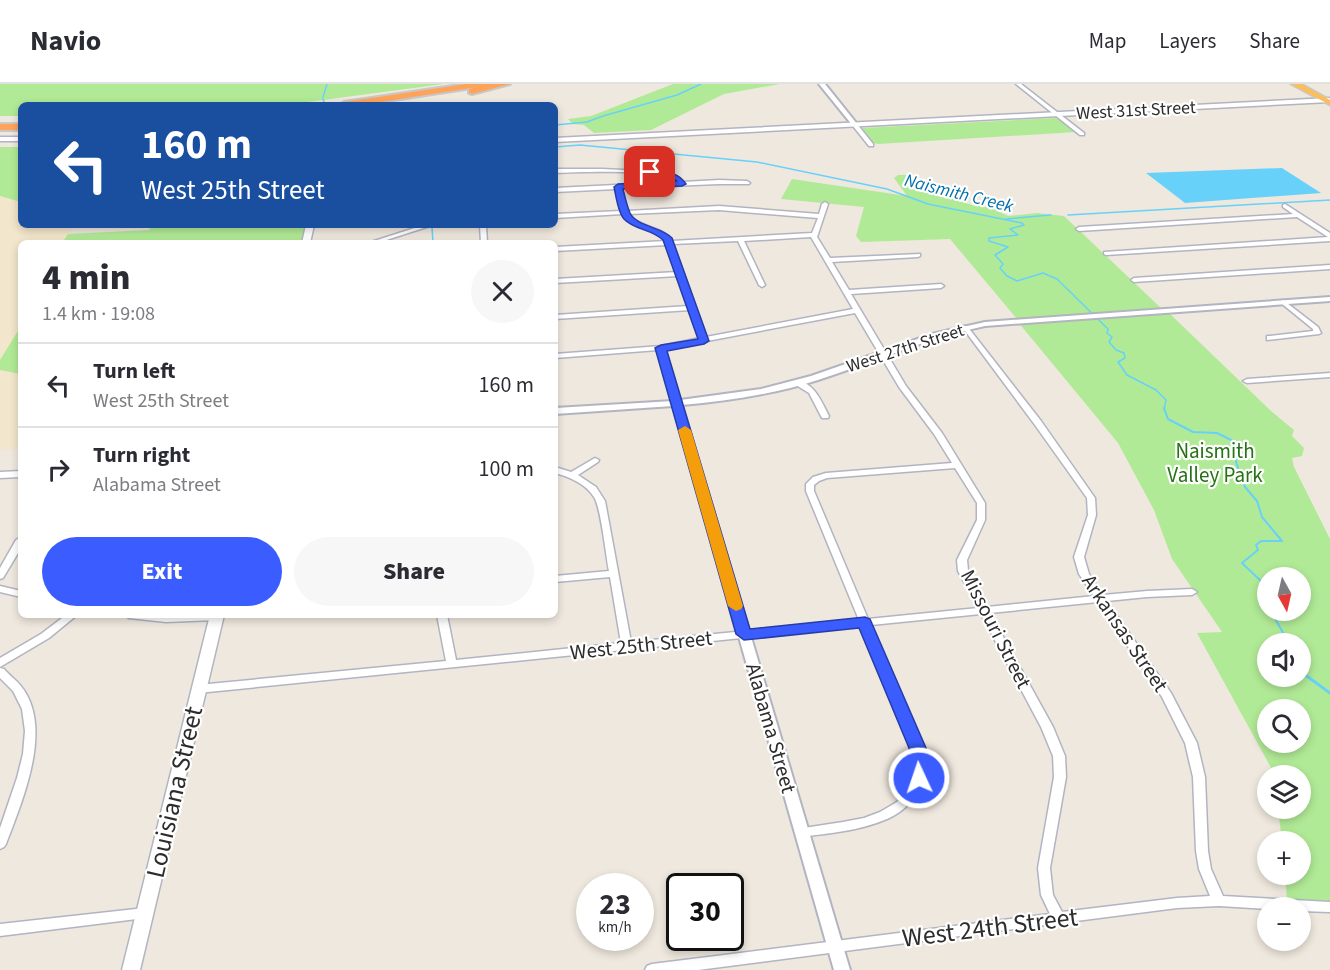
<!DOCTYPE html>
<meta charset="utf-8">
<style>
:root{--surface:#fff;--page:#f7f7f7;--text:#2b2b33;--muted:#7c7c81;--line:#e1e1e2;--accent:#3b5dff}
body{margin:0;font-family:"Source Sans 3",sans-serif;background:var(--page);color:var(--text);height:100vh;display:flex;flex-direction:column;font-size:22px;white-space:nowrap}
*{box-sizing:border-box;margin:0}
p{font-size:20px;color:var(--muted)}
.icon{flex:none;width:33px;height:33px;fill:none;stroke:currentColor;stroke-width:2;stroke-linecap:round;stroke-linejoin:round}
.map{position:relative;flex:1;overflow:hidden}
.sheet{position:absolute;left:18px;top:156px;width:540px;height:378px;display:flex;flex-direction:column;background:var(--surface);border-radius:9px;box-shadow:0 3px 9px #0003}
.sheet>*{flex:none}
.hud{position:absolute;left:18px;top:18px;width:540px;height:126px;border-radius:9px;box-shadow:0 3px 9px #0003;background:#1a4fa0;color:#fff;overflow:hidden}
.needle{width:39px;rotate:172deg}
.tools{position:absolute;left:1257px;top:483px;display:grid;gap:12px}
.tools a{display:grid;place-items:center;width:54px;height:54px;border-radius:50%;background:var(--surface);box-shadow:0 3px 9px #0003;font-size:30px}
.speed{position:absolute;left:576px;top:789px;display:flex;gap:12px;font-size:30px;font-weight:700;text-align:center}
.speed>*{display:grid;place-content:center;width:78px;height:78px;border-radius:50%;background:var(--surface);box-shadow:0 3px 9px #0003;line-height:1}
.speed small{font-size:15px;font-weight:400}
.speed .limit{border:3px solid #111;border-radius:9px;background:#fff;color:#111}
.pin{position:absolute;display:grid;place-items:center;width:51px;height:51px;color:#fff;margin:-26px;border-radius:12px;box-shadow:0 3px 9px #0006}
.me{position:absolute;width:66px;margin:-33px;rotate:357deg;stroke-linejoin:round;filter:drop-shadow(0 0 4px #0008)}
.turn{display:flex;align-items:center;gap:21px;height:126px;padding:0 24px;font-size:27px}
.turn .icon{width:78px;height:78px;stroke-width:2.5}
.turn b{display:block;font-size:42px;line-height:51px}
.round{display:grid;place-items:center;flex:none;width:63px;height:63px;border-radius:32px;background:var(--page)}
.summary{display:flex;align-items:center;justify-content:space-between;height:102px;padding:0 24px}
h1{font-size:36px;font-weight:800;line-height:45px}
.button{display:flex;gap:12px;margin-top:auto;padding:12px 24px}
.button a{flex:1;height:69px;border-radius:36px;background:var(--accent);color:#fff;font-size:24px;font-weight:800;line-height:69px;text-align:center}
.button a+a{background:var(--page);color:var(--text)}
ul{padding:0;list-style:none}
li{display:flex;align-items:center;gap:18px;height:84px;padding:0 24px;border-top:2px solid var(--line)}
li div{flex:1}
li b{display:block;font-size:22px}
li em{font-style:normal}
header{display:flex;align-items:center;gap:36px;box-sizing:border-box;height:84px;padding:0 30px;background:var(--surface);border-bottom:2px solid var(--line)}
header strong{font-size:28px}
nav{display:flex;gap:33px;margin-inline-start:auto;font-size:21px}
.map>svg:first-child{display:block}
</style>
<header>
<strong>Navio</strong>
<nav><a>Map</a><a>Layers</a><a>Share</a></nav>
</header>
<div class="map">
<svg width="1330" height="886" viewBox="0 0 1330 886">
<rect width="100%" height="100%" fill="#efe8de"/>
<!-- education -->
<path fill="#f2e6cc" d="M0,63H21V141H74L62,159H21V365L0,366Z"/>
<!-- green -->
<path fill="#b1ea96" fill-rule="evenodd" d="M0,0H444L285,21H21V32H0Z
M673,0H780L724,10L651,46L594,49L584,41L573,40L568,35L591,32Z
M1054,34L1061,36L1076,48L878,60L873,59L862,44Z
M0,63H21V118L0,112Z
M898,91H909L927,106L938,110L972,121L991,124L1008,132L1037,129L1064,132L1162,225L1017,235L950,155L861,158L856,152L864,123L781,115L792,95L907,112L894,94Z
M152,141H307L302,159H62L68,150L149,146Z
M1168,228L1271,327L1294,346L1292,352L1304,364L1302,372L1292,374L1294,383L1330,455V817L1287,815L1285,791L1300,790V758L1282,757L1278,725L1300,724V692L1275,691L1197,549L1222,548L1172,475L1154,426L1118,359L1018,238ZM1268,494H1300V526H1268ZM1268,560H1300V592H1268ZM1268,626H1300V658H1268Z
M21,242V290L0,286V276Z"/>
<!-- water -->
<path fill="#68d1fa" d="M1282,84L1321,109L1185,119L1146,89Z"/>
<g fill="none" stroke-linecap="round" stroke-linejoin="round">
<!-- stream-far2 -->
<path stroke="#68d1fa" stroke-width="1.5" d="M323,13L327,0
M323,15L325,21
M555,41L587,38L603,32L677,11L701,0
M555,63L580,61L757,78L887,105L928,120L1022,139L1024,141L1010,145L1018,151L989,154V157L1008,163L995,171L1003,180L1000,184L1007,192L1017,197L1043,189L1057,195L1108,245L1107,249L1112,253L1109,258L1116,266L1124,269L1125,274L1118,278L1127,291L1156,306L1166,316L1164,326
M1068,131L1330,116
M1006,135L1051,131
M432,143L433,159"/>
<!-- stream-far1 -->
<path stroke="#68d1fa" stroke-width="2" d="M1164,324L1168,335L1193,348L1217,349L1233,357L1237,367L1236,378L1245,403L1257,417L1262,433L1282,457H1261L1256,461L1258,466L1242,479L1263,499L1264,503L1258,508L1268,523
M1270,526L1285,552L1286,560"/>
<!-- stream -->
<path stroke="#68d1fa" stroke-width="3" d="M1300,587L1330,609"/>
<defs>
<path id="minor" d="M1016,0H1021L1084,49V51H1080Z
M853,40H857L873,60V62H869L853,42Z
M555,85H602L643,87L661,89L677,93L683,98L719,96L747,97L750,99L749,100H719L621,104L627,127L719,122L819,130L822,120L825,118L828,120L817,153L830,174L920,170V172L918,173L832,178L849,206L941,200L944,202L941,204L851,210L906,302L942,349L985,419V436L967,476L968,487L987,523L1094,512L1079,490L1074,473L1088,431L1087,414L1035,341L963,244V242H967L1041,337L1095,414L1096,431L1084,473L1089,490L1103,511L1147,507L1192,505L1197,508L1192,511L1147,513L1107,517L1171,609L1197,659L1205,693L1208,767L1211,785L1223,812L1330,818V828L1300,827V824H1268V825L1219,822L1177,824L698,886H645L647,882L652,880L1050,830L1041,811L1038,784L1054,693L1053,672L1041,643L981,530L871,541C881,565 891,589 901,613C907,628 919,650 923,664C930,694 915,723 887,735C859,747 830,749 801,753L797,751L795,748L797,745L843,738L864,734L880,728L897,718L908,706L913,689L911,664L861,542L198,609L194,608L193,605L194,602L198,601L446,577L437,531H447L456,576L621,559L610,493L555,498V492L609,487C606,473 601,423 594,413C586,400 570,393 555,389V383L571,388L595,374L599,376L598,378L578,391L596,403L605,417L631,558L859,536L806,407V400L813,393L826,389L952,379L934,350L899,303L855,229L707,257L704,259L701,258L665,265L681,319L677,321L673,319L658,266L555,274V270L661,262L700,254L690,226L555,235V231L688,222L678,192L555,199V195L677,188L667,161L555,167V163L666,157C655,143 634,147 623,130L555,134V130L621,127L616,105L555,108V104L676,98C657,84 581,88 555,89ZM719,126L818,134L812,149L672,157C663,141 639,145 629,130ZM811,153L853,225L706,253L673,160L738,157L759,201L762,203L765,201L744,157ZM955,384L977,419V436L957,476L958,487L978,524L868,535L814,407V401L819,397L827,394ZM1098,518L1162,613L1185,659L1193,693L1196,767L1199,785L1210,812L1177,814L1062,828L1053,811L1050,784L1066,693L1065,672L1053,643L990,529Z
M1285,120L1330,149V157L1106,171L1104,170V168L1328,153L1297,133L1079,147L1076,145L1079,143L1293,130L1283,123V121Z
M424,141H433L377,159H368Z
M480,141H486L487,159H481Z
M1330,181V185L1134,198L1131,196L1134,194Z
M1283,216L1318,243L1321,249L1319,250L1267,256V252H1270L1313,247V245L1281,219L1280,218Z
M1330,289V293L1247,299L1243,297L1247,295Z
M796,297C814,297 822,319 829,332L828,334H822L809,309L796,301Z
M21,387V393L0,394V388Z
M21,453V464L3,494L0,495V484L16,456Z
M0,502L21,507V513L0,508Z
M66,531H77L49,554L0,583V574L41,550Z
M124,531H220L221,533L216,536L166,538L129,534Z
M0,584L4,585C9,591 16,596 20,601C55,642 22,717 6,760L4,763L0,765V744L17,694L23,670L25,647L22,625L13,607L0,594Z
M145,824L150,825L151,829L150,833L145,834L0,852V840Z"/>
<path id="tertiary" d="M819,0H825L857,40V42H853Z
M1330,213V217L985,242C927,254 874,278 818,296C774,310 728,317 682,321L850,886H834L673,322L555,330V324L673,317L761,305L811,292L932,250L985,238Z"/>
<path id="secondary" d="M1330,14V18L555,58V54Z
M0,53H21V57H0Z
M306,141H314L310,159H302Z
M210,531H224L140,886H122Z"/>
<path id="trunk" d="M1291,0H1301L1330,16V21Z"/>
<path id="motorway" d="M466,0H510L472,10L469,9V5L478,3L361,21H340L344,18Z
M0,40H21V46H0Z"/>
</defs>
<!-- minor casing -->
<use href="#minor" stroke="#b2b4c1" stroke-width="3"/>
<!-- tertiary casing -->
<use href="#tertiary" stroke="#b2b4c1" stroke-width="4"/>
<!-- secondary casing -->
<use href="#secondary" stroke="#b2b4c1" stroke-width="3"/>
<!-- trunk casing -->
<use href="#trunk" stroke="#c8c8c8" stroke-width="3"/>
<!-- motorway casing -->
<use href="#motorway" stroke="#c8c8c8" stroke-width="4"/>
<!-- minor -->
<use href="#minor" fill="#fff" fill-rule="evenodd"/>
<!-- tertiary -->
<use href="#tertiary" fill="#fff" fill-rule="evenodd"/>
<!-- secondary -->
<use href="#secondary" fill="#fff" fill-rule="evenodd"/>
<!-- trunk -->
<use href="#trunk" fill="#febe57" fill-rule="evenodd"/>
<!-- motorway -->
<use href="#motorway" fill="#ffa359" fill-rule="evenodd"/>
</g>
<!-- route -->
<path fill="#3b5dff" stroke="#263ca6" stroke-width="1.5" d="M650,86C664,88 678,87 686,100L682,102L623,105C625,113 627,122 630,129C637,143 662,143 672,154L709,257L704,260L667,267L750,545L865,533L870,535L926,664L929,684L925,699L919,700L912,699C909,692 910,673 909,664L859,544L744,556L736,550L655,264L661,261L698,255L663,156C652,145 634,146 624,135C618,129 616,112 614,103L618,100L677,97L670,94L647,90V87Z"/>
<!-- slow -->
<path fill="#f59e0b" d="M685,342L691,346L743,522L741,525L736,527L728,522L678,346Z"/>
<g text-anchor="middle" stroke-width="4.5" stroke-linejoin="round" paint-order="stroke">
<!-- far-street labels -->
<g font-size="18" fill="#2d2d2d" stroke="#fff">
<text transform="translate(1136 26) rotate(-3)" y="6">West 31st Street</text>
<text transform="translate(905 264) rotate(-18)" y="6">West 27th Street</text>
</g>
<!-- far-water labels -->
<g font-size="18" font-style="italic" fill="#016fac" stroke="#fff">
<text transform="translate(959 109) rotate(14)" y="6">Naismith Creek</text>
</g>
<!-- park labels -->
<g font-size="21" fill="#267214" stroke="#fff">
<text x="1215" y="374">Naismith<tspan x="1215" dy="24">Valley Park</tspan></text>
</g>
<!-- street labels -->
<g font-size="21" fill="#2d2d2d" stroke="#fff">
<text transform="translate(996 545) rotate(63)" y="7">Missouri Street</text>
<text transform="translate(1125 549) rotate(56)" y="7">Arkansas Street</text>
<text transform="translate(641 561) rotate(-6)" y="7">West 25th Street</text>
<text transform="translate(771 644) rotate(74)" y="7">Alabama Street</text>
</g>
<!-- near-street labels -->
<g font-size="26" fill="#2d2d2d" stroke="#fff">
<text transform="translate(174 708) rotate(-77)" y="9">Louisiana Street</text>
<text transform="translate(990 843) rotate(-7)" y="9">West 24th Street</text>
</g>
</g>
</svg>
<div class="tools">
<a><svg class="needle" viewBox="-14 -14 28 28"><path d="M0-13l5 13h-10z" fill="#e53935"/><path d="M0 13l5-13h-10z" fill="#7c7c81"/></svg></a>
<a><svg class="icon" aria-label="sound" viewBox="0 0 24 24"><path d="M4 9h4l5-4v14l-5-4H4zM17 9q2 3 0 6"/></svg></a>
<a><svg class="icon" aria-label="search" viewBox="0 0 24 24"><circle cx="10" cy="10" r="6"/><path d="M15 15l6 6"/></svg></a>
<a><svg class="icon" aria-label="layers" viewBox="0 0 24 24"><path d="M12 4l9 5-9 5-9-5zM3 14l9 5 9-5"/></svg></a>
<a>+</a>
<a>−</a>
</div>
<div class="speed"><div>23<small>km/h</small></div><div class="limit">30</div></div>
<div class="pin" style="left:650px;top:88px;background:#d93025"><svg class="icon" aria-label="arrive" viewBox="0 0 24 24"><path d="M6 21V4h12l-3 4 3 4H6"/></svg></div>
<svg class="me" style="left:919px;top:694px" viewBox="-20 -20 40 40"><circle r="17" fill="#3b5dff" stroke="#fff" stroke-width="3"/><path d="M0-11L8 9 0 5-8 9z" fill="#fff"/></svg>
<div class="hud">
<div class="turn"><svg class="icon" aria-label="left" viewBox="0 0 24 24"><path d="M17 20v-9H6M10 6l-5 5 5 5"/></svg><div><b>160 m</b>West 25th Street</div></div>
</div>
<section class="sheet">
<div class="summary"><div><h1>4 min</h1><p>1.4 km · 19:08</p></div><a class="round"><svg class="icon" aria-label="close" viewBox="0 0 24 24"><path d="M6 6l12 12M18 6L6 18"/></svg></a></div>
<ul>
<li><svg class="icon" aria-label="left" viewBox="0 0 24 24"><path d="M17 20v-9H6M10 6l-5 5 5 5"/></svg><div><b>Turn left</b><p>West 25th Street</p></div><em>160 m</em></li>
<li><svg class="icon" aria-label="right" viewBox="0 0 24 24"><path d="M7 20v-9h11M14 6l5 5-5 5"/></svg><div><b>Turn right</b><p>Alabama Street</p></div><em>100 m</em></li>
</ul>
<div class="button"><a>Exit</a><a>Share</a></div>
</section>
</div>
